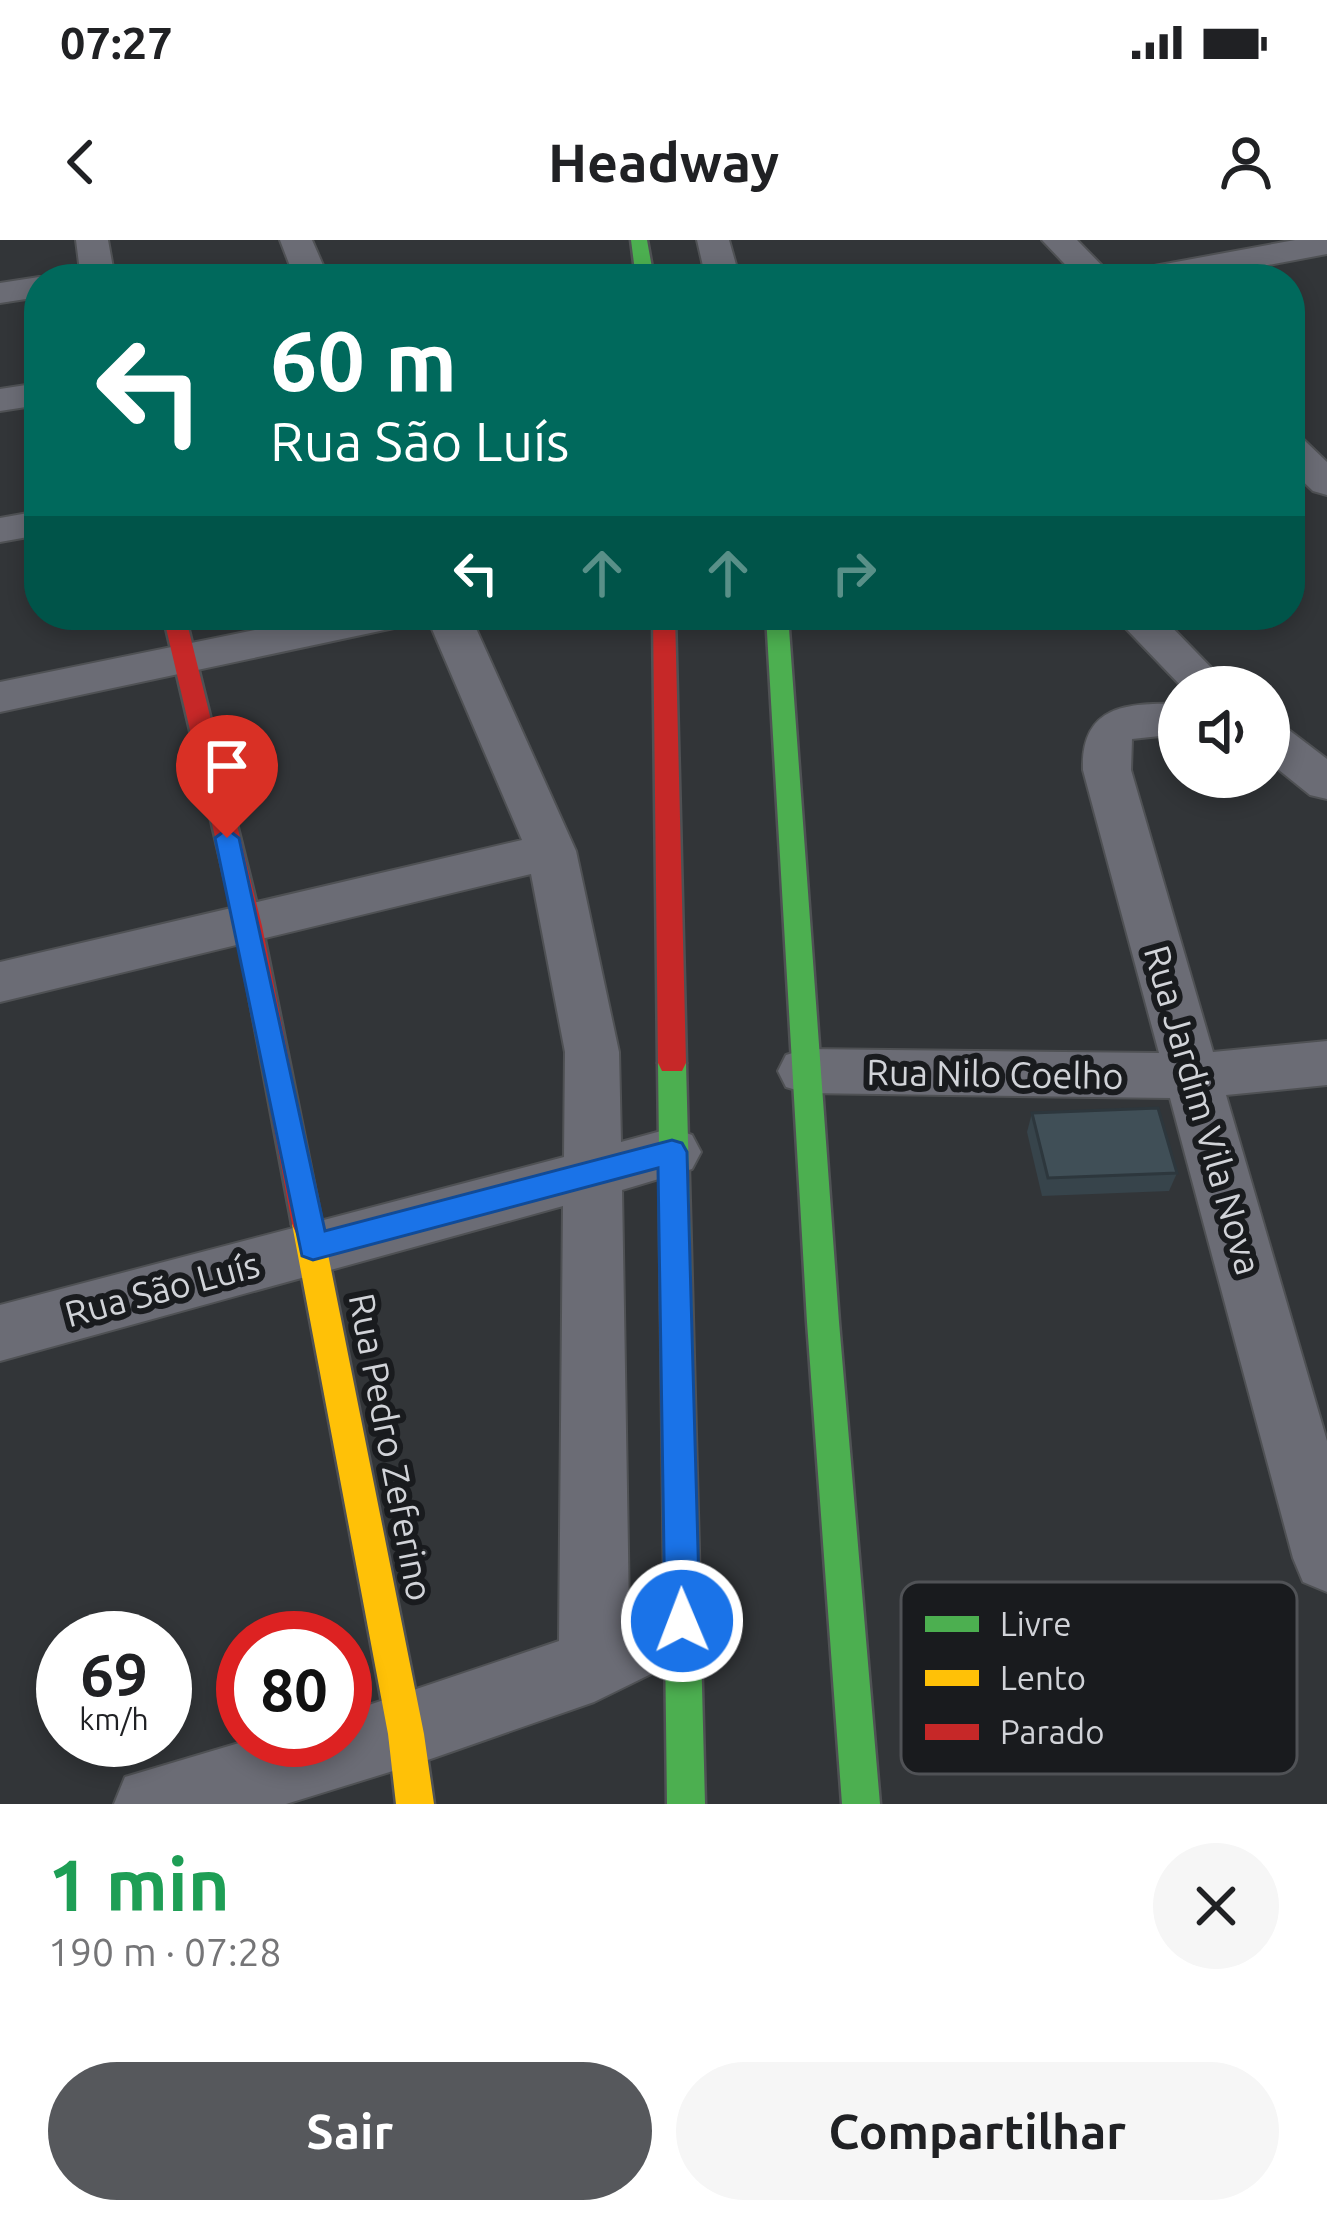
<!DOCTYPE html>
<html lang="pt">
<meta charset="utf-8">
<style>
:root{--surface:#fff;--page:#f6f6f6;--text:#202124;--muted:#757577;--accent:#56585c}
body{margin:0;font-family:Ubuntu,sans-serif;background:var(--page);color:var(--text);height:100vh;display:flex;flex-direction:column;font-size:45px;white-space:nowrap}
*{box-sizing:border-box;margin:0}
p{font-size:39px;color:var(--muted)}
.icon{flex:none;width:66px;height:66px;fill:none;stroke:currentColor;stroke-width:2;stroke-linecap:round;stroke-linejoin:round}
.map{position:relative;height:1564px;overflow:hidden}
.panel{display:flex;flex-direction:column;background:var(--surface);flex:1}
.panel>*{flex:none}
.top-card{position:absolute;left:24px;top:24px;width:1281px;height:366px;border-radius:48px;box-shadow:0 6px 18px #0003;background:#00695c;color:#fff;overflow:hidden}
.tools{position:absolute;left:1158px;top:426px;display:grid;gap:24px}
.tools a{display:grid;place-items:center;width:132px;height:132px;border-radius:50%;background:var(--surface);box-shadow:0 6px 18px #0003;font-size:60px}
.speed{position:absolute;left:36px;top:1371px;display:flex;gap:24px;font-size:60px;font-weight:700;text-align:center}
.speed>*{display:grid;place-content:center;width:156px;height:156px;border-radius:50%;background:var(--surface);box-shadow:0 6px 18px #0003;line-height:1}
.speed small{font-size:30px;font-weight:400}
.speed .limit{border:18px solid #d22;background:#fff;color:#111}
.pin{position:absolute;display:grid;place-items:center;width:102px;height:102px;color:#fff;margin:-123px -51px;border-radius:50% 50% 50% 0;rotate:-45deg;box-shadow:0 0 12px #0007}
.pin .icon{rotate:45deg}
.me{position:absolute;width:132px;margin:-66px;rotate:359deg;stroke-linejoin:round;filter:drop-shadow(0 0 9px #0008)}
.turn{display:flex;align-items:center;gap:42px;height:252px;padding:0 48px;font-size:54px}
.turn .icon{width:156px;height:156px;stroke-width:2.5}
.turn b{display:block;font-size:84px;line-height:102px}
.lanes{display:flex;align-items:center;height:114px;padding:0 48px;background:#0003;justify-content:center;gap:60px;direction:ltr}
.lanes .off{opacity:.35}
.round{display:grid;place-items:center;flex:none;width:126px;height:126px;border-radius:63px;background:var(--page)}
.overview{display:flex;align-items:center;justify-content:space-between;height:204px;padding:0 48px}
h1{font-size:72px;font-weight:600;line-height:90px;color:#1e9e55}
.action{display:flex;gap:24px;margin-top:auto;padding:24px 48px}
.action a{flex:1;height:138px;border-radius:72px;background:var(--accent);color:#fff;font-size:48px;font-weight:600;line-height:138px;text-align:center}
.action a+a{background:var(--page);color:var(--text)}
.status{display:flex;justify-content:space-between;align-items:center;height:84px;padding:0 60px;background:var(--surface);direction:ltr}
.status svg{height:33px;fill:currentColor}
header{display:flex;justify-content:space-between;align-items:center;height:156px;padding:0 48px;background:var(--surface);font-size:54px;font-weight:600}
.map>svg:first-child{display:block}
</style>
<div class="status"><b>07:27</b><svg viewBox="0 0 49 12"><path d="M0 12V9h3v3zM5 12V6h3v6zM10 12V3h3v9zM15 12V0h3v12zM26 1h20v11H26zM47 4h2v5h-2z"/></svg></div>
<header><svg class="icon" aria-label="back" viewBox="0 0 24 24"><path d="M15 5l-7 7 7 7"/></svg>Headway<svg class="icon" aria-label="person" viewBox="0 0 24 24"><circle cx="12" cy="8" r="4"/><path d="M4 21q1-7 8-7t8 7"/></svg></header>
<div class="map">
<svg width="1327" height="1564" viewBox="0 0 1327 1564">
<rect width="100%" height="100%" fill="#323538"/>
<g fill="none" stroke-linecap="round" stroke-linejoin="round">
<defs>
<path id="street" d="M76,0H108L115,39H81Z
M280,0H312L329,39H295Z
M697,0H729L740,39H706Z
M1042,0H1077L1115,39H1079Z
M1295,0H1327V14L1193,39H1121L1126,32L1138,29Z
M39,37L48,39H39V57L0,63V43Z
M39,143V165L0,171V149Z
M1290,196L1304,200L1327,222V255L1313,251L1290,229Z
M39,271V295L0,302V278Z
M329,375H416L409,384L394,388L0,472V442Z
M426,375H470L576,611L619,812L621,902L672,888L692,895L701,912L692,929L622,950L629,1370L683,1346L708,1356L718,1381L708,1406L594,1462L422,1522L286,1564H114L125,1537L249,1500H345V1473L559,1401L563,966L0,1121V1065L564,917L565,812L531,634L0,762V722L522,600Z
M1113,375H1160L1230,447H1182Z
M1179,464V494L1132,499L1131,530L1213,812L1327,801V845L1226,855L1327,1201V1352L1303,1342L1293,1318L1170,858L806,853L786,847L778,831L786,815L806,809L1159,813L1083,530C1081,465 1127,463 1179,464Z
M1269,483L1285,487L1327,519V559L1310,555L1269,522Z"/>
<path id="fast" d="M631,0H647L654,39H636Z
M766,375H788L839,1082L880,1564H842L807,1082Z
M672,812L682,815L686,823L705,1564H667L658,823L662,815Z"/>
<path id="slow" d="M307,971L318,975L322,984L424,1494L434,1564H396L388,1494L292,984L296,975Z"/>
<path id="jam" d="M163,375H185L262,686L322,984L318,993L307,997L296,993L292,984L236,686Z
M653,375H675L686,823L682,831H662L658,823Z"/>
</defs>
<!-- street casing -->
<use href="#street" stroke="#4f5154" stroke-width="4"/>
<!-- fast casing -->
<use href="#fast" stroke="#4f5154" stroke-width="5"/>
<!-- slow casing -->
<use href="#slow" stroke="#4f5154" stroke-width="5"/>
<!-- jam casing -->
<use href="#jam" stroke="#4f5154" stroke-width="5"/>
<!-- street -->
<use href="#street" fill="#6b6c75" fill-rule="evenodd"/>
<!-- fast -->
<use href="#fast" fill="#4caf50" fill-rule="evenodd"/>
<!-- slow -->
<use href="#slow" fill="#ffc107" fill-rule="evenodd"/>
<!-- jam -->
<use href="#jam" fill="#c62828" fill-rule="evenodd"/>
</g>
<!-- wall -->
<path fill="#37444b" d="M1032,873L1177,933L1169,951L1042,956L1027,892Z"/>
<!-- building -->
<path fill="#404f57" stroke="#2d373d" stroke-width="3" d="M1158,868L1177,933L1048,938L1032,873Z"/>
<!-- route -->
<path fill="#1a73e8" stroke="#114b97" stroke-width="3" d="M227,589L239,598L325,991L672,900L682,903L687,912L700,1381L695,1393L682,1398L670,1393L665,1381L658,928L313,1020L302,1016L215,598Z"/>
<g text-anchor="middle" stroke-width="12" stroke-linejoin="round" paint-order="stroke">
<!-- street labels -->
<g font-size="36" fill="#d1d3d8" stroke="#191b1e">
<text transform="translate(995 834) rotate(1)" y="13">Rua Nilo Coelho</text>
<text transform="translate(1203 870) rotate(74)" y="13">Rua Jardim Vila Nova</text>
<text transform="translate(162 1049) rotate(-15)" y="13">Rua São Luís</text>
<text transform="translate(391 1207) rotate(79)" y="13">Rua Pedro Zeferino</text>
</g>
</g>
<!-- legend -->
<rect x="901" y="1342" width="396" height="192" rx="18" fill="#191b1e" stroke="#505256" stroke-width="3"/>
<rect x="925" y="1376" width="54" height="16" fill="#4caf50"/>
<rect x="925" y="1430" width="54" height="16" fill="#ffc107"/>
<rect x="925" y="1484" width="54" height="16" fill="#c62828"/>
<g font-size="33" fill="#d1d3d8">
<text x="1000" y="1396">Livre</text>
<text x="1000" y="1450">Lento</text>
<text x="1000" y="1504">Parado</text>
</g>
</svg>
<div class="tools">
<a><svg class="icon" aria-label="sound" viewBox="0 0 24 24"><path d="M4 9h4l5-4v14l-5-4H4zM17 9q2 3 0 6"/></svg></a>
</div>
<div class="speed"><div>69<small>km/h</small></div><div class="limit">80</div></div>
<div class="pin" style="left:227px;top:598px;background:#d93025"><svg class="icon" aria-label="arrive" viewBox="0 0 24 24"><path d="M6 21V4h12l-3 4 3 4H6"/></svg></div>
<svg class="me" style="left:682px;top:1381px" viewBox="-20 -20 40 40"><circle r="17" fill="#1a73e8" stroke="#fff" stroke-width="3"/><path d="M0-11L8 9 0 5-8 9z" fill="#fff"/></svg>
<div class="top-card">
<div class="turn"><svg class="icon" aria-label="left" viewBox="0 0 24 24"><path d="M17 20v-9H6M10 6l-5 5 5 5"/></svg><div><b>60 m</b>Rua São Luís</div></div>
<div class="lanes"><svg class="icon" aria-label="left" viewBox="0 0 24 24"><path d="M17 20v-9H6M10 6l-5 5 5 5"/></svg><svg class="icon off" aria-label="ahead" viewBox="0 0 24 24"><path d="M12 20V5M6 11l6-6 6 6"/></svg><svg class="icon off" aria-label="ahead" viewBox="0 0 24 24"><path d="M12 20V5M6 11l6-6 6 6"/></svg><svg class="icon off" aria-label="right" viewBox="0 0 24 24"><path d="M7 20v-9h11M14 6l5 5-5 5"/></svg></div>
</div>
</div>
<section class="panel">
<div class="overview"><div><h1>1 min</h1><p>190 m · 07:28</p></div><a class="round"><svg class="icon" aria-label="close" viewBox="0 0 24 24"><path d="M6 6l12 12M18 6L6 18"/></svg></a></div>
<div class="action"><a>Sair</a><a>Compartilhar</a></div>
</section>
